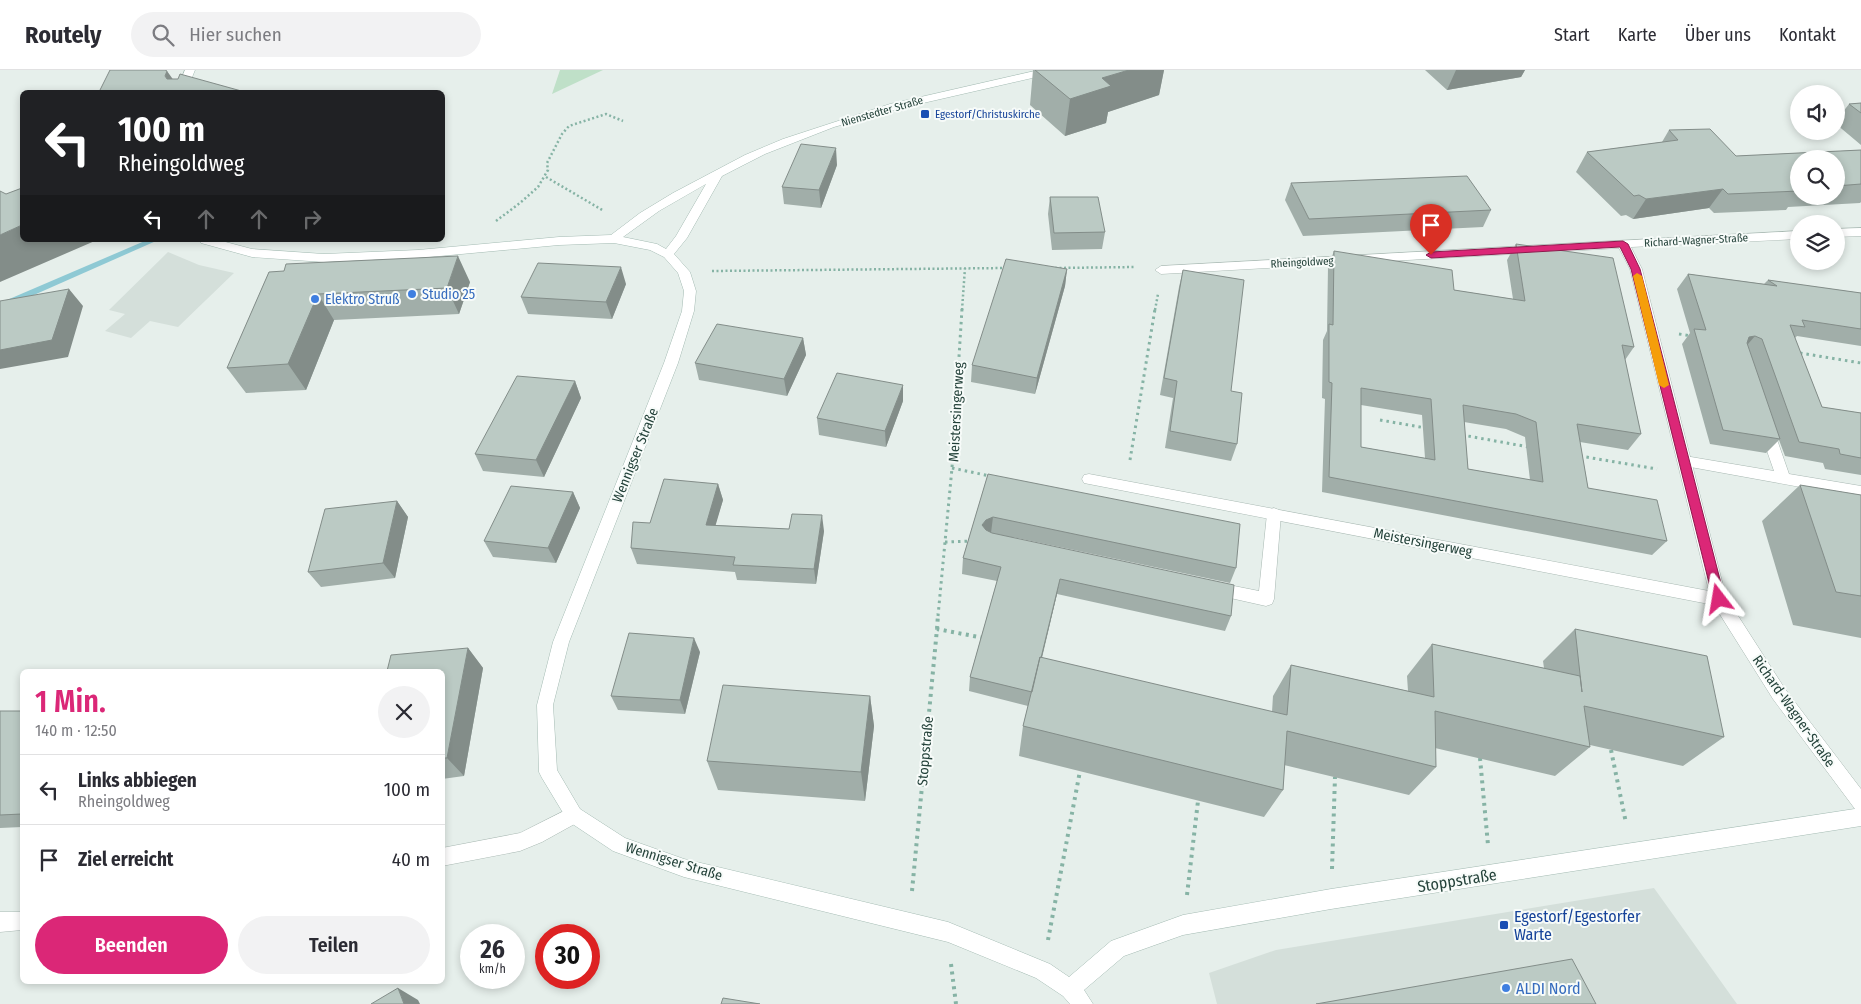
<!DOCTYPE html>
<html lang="de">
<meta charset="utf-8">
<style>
:root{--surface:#fff;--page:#f2f2f3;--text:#2b2b33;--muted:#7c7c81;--line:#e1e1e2;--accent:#db2777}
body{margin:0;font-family:"Fira Sans Condensed",sans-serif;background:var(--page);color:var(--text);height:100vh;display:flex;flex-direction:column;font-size:19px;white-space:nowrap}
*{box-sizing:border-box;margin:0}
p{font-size:16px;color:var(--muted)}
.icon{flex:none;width:28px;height:28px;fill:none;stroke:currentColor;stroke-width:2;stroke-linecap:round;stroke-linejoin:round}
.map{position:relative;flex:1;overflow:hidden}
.drawer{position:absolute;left:20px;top:599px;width:425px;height:315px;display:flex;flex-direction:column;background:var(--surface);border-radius:8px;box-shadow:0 2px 8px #0003}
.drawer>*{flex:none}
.banner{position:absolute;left:20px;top:20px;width:425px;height:152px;border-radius:8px;box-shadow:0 2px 8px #0003;background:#202124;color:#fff;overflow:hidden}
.controls{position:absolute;left:1790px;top:15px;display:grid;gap:10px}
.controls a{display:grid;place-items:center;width:55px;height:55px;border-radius:50%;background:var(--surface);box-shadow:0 2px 8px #0003;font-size:25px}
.speed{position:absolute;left:460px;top:854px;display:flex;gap:10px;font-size:25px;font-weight:700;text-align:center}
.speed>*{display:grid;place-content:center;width:65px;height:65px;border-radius:50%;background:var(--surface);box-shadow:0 2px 8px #0003;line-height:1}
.speed small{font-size:12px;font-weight:400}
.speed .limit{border:8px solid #d22;background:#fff;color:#111}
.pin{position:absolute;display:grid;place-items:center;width:42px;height:42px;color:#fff;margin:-51px -21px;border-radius:50% 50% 50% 0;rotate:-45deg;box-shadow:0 0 5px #0007}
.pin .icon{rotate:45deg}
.me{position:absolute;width:55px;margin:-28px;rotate:346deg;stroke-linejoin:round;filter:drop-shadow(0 0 4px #0008)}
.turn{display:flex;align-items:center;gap:18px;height:105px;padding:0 15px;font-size:22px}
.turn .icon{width:65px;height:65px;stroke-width:2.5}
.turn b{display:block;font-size:35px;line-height:42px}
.lanes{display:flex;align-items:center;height:48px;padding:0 15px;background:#0003;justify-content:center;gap:25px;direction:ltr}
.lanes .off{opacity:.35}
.round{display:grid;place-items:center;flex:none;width:52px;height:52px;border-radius:26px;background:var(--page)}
.summary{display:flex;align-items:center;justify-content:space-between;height:85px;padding:0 15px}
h1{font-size:30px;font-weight:600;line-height:38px;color:var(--accent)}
.button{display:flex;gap:10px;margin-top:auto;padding:10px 15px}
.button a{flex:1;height:58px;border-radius:30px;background:var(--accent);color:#fff;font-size:20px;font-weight:600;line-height:58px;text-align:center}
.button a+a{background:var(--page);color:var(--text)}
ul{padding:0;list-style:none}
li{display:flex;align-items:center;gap:15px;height:70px;padding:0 15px;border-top:1px solid var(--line)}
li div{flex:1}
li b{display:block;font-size:19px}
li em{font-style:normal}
header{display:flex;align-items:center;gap:30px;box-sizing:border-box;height:70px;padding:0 25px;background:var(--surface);border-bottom:1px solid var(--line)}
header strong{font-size:24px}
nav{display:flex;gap:28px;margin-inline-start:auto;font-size:18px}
.search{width:350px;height:45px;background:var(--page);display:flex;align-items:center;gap:12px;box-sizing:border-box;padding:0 18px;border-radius:28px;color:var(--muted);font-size:19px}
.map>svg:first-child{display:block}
</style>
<header>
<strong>Routely</strong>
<div class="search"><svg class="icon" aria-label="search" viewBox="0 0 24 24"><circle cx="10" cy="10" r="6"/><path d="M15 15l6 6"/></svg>Hier suchen</div>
<nav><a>Start</a><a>Karte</a><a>Über uns</a><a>Kontakt</a></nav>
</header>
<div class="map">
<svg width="1861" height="934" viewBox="0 0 1861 934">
<rect width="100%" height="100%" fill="#e6efeb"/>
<!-- built -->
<path fill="#d4dfda" d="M168,182L199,195L234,203L178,257L150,251L131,268L105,261L125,244L109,240Z
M1654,818L1737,934H1217L1209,903L1276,880Z"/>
<!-- green -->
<path fill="#bfe0c8" d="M560,0H603L552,24Z"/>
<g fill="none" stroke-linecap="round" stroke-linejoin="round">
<!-- stream -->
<path fill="#8ec9d4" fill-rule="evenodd" d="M147,170L156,171L0,240V233Z"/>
<defs>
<path id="service" d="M1766,353L1771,354L1773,358L1789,404L1861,416V428L1685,396L1680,395L1678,391L1680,387L1685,386L1774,401L1759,358L1761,354Z
M1274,438L1279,440L1281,444L1274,529L1272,534L1266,536L1208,523L1206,518L1208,513L1214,512L1259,521L1267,444L1269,440Z"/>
<path id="minor" d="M1861,158V166L1836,167V159Z
M1799,161V169L1631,177L1642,199L1726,527L1785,619L1861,719V742L1855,739L1773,629L1714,535L1089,414L1084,413L1082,409L1084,405L1089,404L1709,521L1630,199L1619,178L1161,204L1155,200L1161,196Z
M574,736L580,739L583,745L580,751L542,772L520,781L442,796V778L520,763Z
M0,842H22V860L0,862Z"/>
<path id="secondary" d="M185,0H195L186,22H176Z
M1039,0H1059L1054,3L897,39L834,57L765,84L722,106L687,168L674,184L690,202L696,221L694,241L678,293L569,572L553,635L557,700L580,739L625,768L684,789L948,852L1050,894L1069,907L1111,871L1183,845L1331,819L1861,738V756L1331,839L1183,865L1124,886L1084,920L1093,934H1070L1063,926L1036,908L948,872L684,807L613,781L568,751L542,708L539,702L537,635L553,572L664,293L682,241L684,221L678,203L664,187L650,180L614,173L559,175L418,188L324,192L252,187L201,173L199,170H218L252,179L324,184L418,180L559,167L611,165L640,143L673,123L745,85L783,69L890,34ZM706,114L676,166L666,179L657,174L623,167L659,141Z"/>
</defs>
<!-- service casing -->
<use href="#service" stroke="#a8b8b2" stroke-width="1"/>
<!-- minor casing -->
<use href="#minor" stroke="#a8b8b2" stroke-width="1"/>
<!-- secondary casing -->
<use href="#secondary" stroke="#a4bbb3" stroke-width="1"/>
<!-- path-far2 -->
<path stroke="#86b3a5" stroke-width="2.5" stroke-dasharray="2 2.5" stroke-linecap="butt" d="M546,107L604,141
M496,151L520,133L538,117L548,100L547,93L562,64L569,56L606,44L623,51
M1055,198L1136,197
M712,201L1006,198
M962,240L965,198
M1155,240L1158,224"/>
<!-- path-far1 -->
<path stroke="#86b3a5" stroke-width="3" stroke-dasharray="2.5 4" stroke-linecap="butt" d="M1679,264L1692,266
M1800,283L1861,293
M1380,350L1426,358
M1462,365L1529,377
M1580,386L1657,399
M1130,390L1155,239
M952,398L990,406
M945,472L972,471
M938,546L952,398L962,239"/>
<!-- path -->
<path stroke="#86b3a5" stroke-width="4" stroke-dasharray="3 4.5" stroke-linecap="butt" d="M937,559L938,544
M1611,680L1626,753
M1480,688L1488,775
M1332,799L1335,707
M912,821L937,559L984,568
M1187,825L1198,731
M1048,870L1080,701
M951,894L956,934"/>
<!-- service -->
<use href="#service" fill="#fff" fill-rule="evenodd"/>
<!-- minor -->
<use href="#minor" fill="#fff" fill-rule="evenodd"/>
<!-- secondary -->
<use href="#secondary" fill="#fff" fill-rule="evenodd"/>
</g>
<!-- wall -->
<path fill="#a1aea9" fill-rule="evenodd" d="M1033,0H1164L1159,25L1108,42L1106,53L1065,66L1030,35Z
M1425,0H1525L1521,7L1447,20Z
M1861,33V75L1836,54V51L1849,34Z
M1669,60L1736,86L1861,80V132L1860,133L1788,137L1786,140L1714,143L1709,138L1633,149L1626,145L1621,146L1576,102L1587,82L1662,72ZM1799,89H1836V126H1799Z
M837,95L821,138L784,134L782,117Z
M1291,113L1491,140L1483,157L1303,166L1285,130Z
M1050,127L1105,162L1102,179L1052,180L1048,144Z
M1516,174L1634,277L1625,290L1641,364L1628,380L1580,372L1588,418L1667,471L1652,485L1322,422L1325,329L1322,328L1323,270L1327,261L1328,197L1334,181L1454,220L1513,229L1507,190ZM1361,335L1422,345L1425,388L1361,377ZM1464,352L1506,359L1525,367L1530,410L1468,399Z
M1067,199L1065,216L1035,324L971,312L972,295Z
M1183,200L1231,321L1237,374L1231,391L1165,378L1173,328L1160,325L1179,217Z
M269,202L470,212L459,244L334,250L306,320L246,323L227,298Z
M1688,204L1764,214L1768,210L1861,223V276L1797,266L1795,268L1822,337L1861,343V405L1825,399L1823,393L1785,386L1779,370L1766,383L1710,374L1682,274L1690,263L1677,219Z
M626,214L612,249L528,244L521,227Z
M803,268L806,285L787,326L699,310L695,293Z
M575,311L581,328L544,407L483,401L475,384Z
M903,331L886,377L819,365L817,348Z
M988,404L1236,498L1230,513L1012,467L1231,546L1225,561L1057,524L1042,588L1272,642L1273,626L1291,595L1408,621L1407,606L1432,574L1544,598L1543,591L1575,559L1724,667L1683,696L1590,675V677L1555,706L1435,678L1436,697L1409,725L1284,695L1283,720L1264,747L1019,686L1023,656L1028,636L969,621L970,607L997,511L962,504L963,488Z
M718,414L723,430L715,455L824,461L816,514L737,510L735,502L637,494L631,478L650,453Z
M1800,415L1861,425V568L1793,555L1762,451Z
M573,422L580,438L556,493L493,487L484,471Z
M397,431L408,447L395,508L321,517L308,502Z
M468,578L483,598L464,706L442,709V601Z
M700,582L685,644L618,640L611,626Z
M870,626L874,656L865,731L718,720L707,691Z
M0,641H22V757L0,758Z"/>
<!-- shaded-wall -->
<path fill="#838d89" d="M1129,0H1164L1159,25L1108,42L1106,53L1065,66L1070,29L1102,8Z
M1456,0H1525L1521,7L1447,20Z
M167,1L177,15L174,21L165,6Z
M836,78L837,95L821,138L819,120Z
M1723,119L1709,138L1633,149L1646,129Z
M22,155V170H97L0,212V165Z
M458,186L470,212L459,244L447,218Z
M621,197L626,214L612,249L606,232Z
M1067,199L1065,216L1035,324L1037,308Z
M69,219L83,236L68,287L0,299V280Z
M318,224L334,250L306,320L288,294Z
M1755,266L1742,281L1749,267Z
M803,268L806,285L787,326L784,309Z
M575,311L581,328L544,407L536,390Z
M903,315V331L886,377L885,361Z
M718,414L723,430L711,471L706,455Z
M573,422L580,438L556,493L548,478Z
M397,431L408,447L395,508L383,493Z
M822,445L824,461L816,514L814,499Z
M993,447L991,463L985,465L982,455L986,450Z
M1060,509L1057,524L1030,636L1033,622Z
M694,568L700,582L685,644L680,630Z
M468,578L483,598L464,706L447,688Z
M870,626L874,656L865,731L861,702Z
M398,918L418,930L420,934H404Z"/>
<!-- building -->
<path fill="#bbcac4" stroke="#838d89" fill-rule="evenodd" d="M110,0H165L167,1L165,6L167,9H178L180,4L245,22H99Z
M1035,0H1129L1102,8L1111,16L1070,29Z
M1861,33V43L1849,34Z
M1710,59L1736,86L1861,80V114L1836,116V89H1799V117H1798L1799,121L1728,124L1723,119L1646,129L1639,125L1634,126L1587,82L1678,70L1669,60Z
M801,74L836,78L819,120L782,117Z
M1467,106L1491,140L1309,149L1291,113Z
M22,118V155L0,165V121L6,124Z
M1050,127H1098L1105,162L1054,163Z
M1516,174L1613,188L1634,277L1622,275L1641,364L1577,354L1588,418L1657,430L1667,471L1329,407L1332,313L1329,312V254L1333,255L1334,181L1452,200L1454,220L1525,231ZM1361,318L1431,329L1435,390L1361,377ZM1463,335L1516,344L1536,352L1543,412L1468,399Z
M458,186L447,218L318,224L288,294L227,298L269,202L284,201L286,194Z
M1006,189L1067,199L1037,308L972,295Z
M538,193L621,197L606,232L521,227Z
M1183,200L1244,210L1231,321L1242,323L1237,374L1170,361L1177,311L1164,308Z
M1688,204L1777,216L1768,210L1861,223V259L1802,250L1805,257L1790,255L1822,337L1861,343V388L1840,384L1839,379L1799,372L1762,269L1755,266L1749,267L1747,273L1780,369L1723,360L1694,259L1706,260Z
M69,219L52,270L0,280V231Z
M717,254L803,268L784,309L695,293Z
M837,303L903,315L885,361L817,348Z
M517,306L575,311L536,390L475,384Z
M988,404L1240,454L1236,498L993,447L986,450L982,455L986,460L992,463L1234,515L1231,546L1060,509L1041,588L1040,587L1032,622L970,607L1001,497L963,488Z
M664,409L718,414L706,455L789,459L792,444L822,445L814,499L733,495L735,487L631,478L633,452L650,453Z
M1800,415L1861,425V526L1836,522Z
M511,416L573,422L548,478L484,471Z
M397,431L383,493L308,502L325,439Z
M1575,559L1707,586L1724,667L1584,636L1590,677L1435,641L1436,697L1287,661L1283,720L1023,656L1040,587L1287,645L1291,595L1434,627L1432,574L1580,606L1582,622Z
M629,563L694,568L680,630L611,626Z
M468,578L447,688H442V601H387L391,585Z
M723,615L870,626L861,702L707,691Z
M0,641H22V744L0,745Z
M1572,889L1596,934H1316Z
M398,918L404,934H371Z
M723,928L760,934H721Z"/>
<!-- route -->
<path fill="#db2777" stroke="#8e194d" d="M1623,171L1628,174L1640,199L1725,529L1724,532H1715L1713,529L1631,199L1620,177L1431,188L1426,185L1431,182Z"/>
<!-- slow -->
<path fill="#f59e0b" d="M1637,203L1642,206L1669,315L1664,318L1659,315L1633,206Z"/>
<!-- markers -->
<g fill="#1a4fb4" stroke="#f7fbf9" stroke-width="2">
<rect x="920" y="39" width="10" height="10" rx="2.5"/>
<rect x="1499" y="850" width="10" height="10" rx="2.5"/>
</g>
<g fill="#3f7fe0" stroke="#f7fbf9" stroke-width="2">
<circle cx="412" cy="224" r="5"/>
<circle cx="315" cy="229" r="5"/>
<circle cx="1506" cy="918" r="5"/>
</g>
<g text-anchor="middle" stroke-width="4" stroke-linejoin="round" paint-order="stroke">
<!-- far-street labels -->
<g font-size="11" fill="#24423a" stroke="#f7fbf9">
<text transform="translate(882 41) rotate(-16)" y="4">Nienstedter Straße</text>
<text transform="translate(1696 170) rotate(-3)" y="4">Richard-Wagner-Straße</text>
<text transform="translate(1302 192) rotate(-3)" y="4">Rheingoldweg</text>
</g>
<!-- far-transit labels -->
<g font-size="11" fill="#164399" stroke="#f7fbf9" text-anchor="start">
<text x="935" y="48">Egestorf/Christuskirche</text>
</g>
<!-- shop labels -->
<g font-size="14" fill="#366cbe" stroke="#f7fbf9" text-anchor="start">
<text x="422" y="229">Studio 25</text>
<text x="325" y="234">Elektro Struß</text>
</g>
<!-- street labels -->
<g font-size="14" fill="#24423a" stroke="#f7fbf9">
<text transform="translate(956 342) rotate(-87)" y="5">Meistersingerweg</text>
<text transform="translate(635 385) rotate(-68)" y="5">Wennigser Straße</text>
<text transform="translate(1423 472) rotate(11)" y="5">Meistersingerweg</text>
<text transform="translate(1794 641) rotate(55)" y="5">Richard-Wagner-Straße</text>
<text transform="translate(925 681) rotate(-85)" y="5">Stoppstraße</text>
<text transform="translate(674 791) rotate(17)" y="5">Wennigser Straße</text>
</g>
<!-- near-street labels -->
<g font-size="16" fill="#24423a" stroke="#f7fbf9">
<text transform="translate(1457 810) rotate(-9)" y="6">Stoppstraße</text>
</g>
<!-- near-transit labels -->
<g font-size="16" fill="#164399" stroke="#f7fbf9" text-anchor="start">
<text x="1514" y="852">Egestorf/Egestorfer<tspan x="1514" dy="18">Warte</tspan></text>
</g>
<!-- near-shop labels -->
<g font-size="16" fill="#366cbe" stroke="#f7fbf9" text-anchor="start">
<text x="1516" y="924">ALDI Nord</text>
</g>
</g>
</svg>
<div class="controls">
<a><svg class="icon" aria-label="sound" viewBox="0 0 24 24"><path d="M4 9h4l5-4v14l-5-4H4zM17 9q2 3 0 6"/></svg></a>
<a><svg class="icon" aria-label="search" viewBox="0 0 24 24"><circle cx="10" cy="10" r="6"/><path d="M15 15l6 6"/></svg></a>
<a><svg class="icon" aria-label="layers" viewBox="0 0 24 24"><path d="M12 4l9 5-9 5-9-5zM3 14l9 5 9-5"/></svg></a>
</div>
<div class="speed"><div>26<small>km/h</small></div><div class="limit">30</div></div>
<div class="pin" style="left:1431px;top:185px;background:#d93025"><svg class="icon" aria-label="arrive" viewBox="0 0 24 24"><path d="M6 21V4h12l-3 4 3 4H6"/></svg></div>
<svg class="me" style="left:1719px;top:529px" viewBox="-20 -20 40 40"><path d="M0-17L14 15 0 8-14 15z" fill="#db2777" stroke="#fff" stroke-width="4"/></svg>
<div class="banner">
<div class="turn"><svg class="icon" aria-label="left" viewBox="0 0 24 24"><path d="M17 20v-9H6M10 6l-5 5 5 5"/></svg><div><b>100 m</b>Rheingoldweg</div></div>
<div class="lanes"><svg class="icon" aria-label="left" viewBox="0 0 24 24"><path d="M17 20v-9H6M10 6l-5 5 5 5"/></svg><svg class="icon off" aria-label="ahead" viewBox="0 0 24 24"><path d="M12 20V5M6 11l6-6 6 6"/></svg><svg class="icon off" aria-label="ahead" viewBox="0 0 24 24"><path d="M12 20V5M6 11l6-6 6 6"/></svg><svg class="icon off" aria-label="right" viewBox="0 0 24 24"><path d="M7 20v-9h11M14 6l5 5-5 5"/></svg></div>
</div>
<section class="drawer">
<div class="summary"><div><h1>1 Min.</h1><p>140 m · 12:50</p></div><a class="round"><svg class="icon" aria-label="close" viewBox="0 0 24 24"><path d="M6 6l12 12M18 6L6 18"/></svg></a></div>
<ul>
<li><svg class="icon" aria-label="left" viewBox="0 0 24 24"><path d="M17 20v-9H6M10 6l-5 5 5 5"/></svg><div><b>Links abbiegen</b><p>Rheingoldweg</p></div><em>100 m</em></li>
<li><svg class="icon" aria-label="arrive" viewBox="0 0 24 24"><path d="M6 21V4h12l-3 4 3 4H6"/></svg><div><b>Ziel erreicht</b></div><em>40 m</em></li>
</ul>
<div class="button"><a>Beenden</a><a>Teilen</a></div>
</section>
</div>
